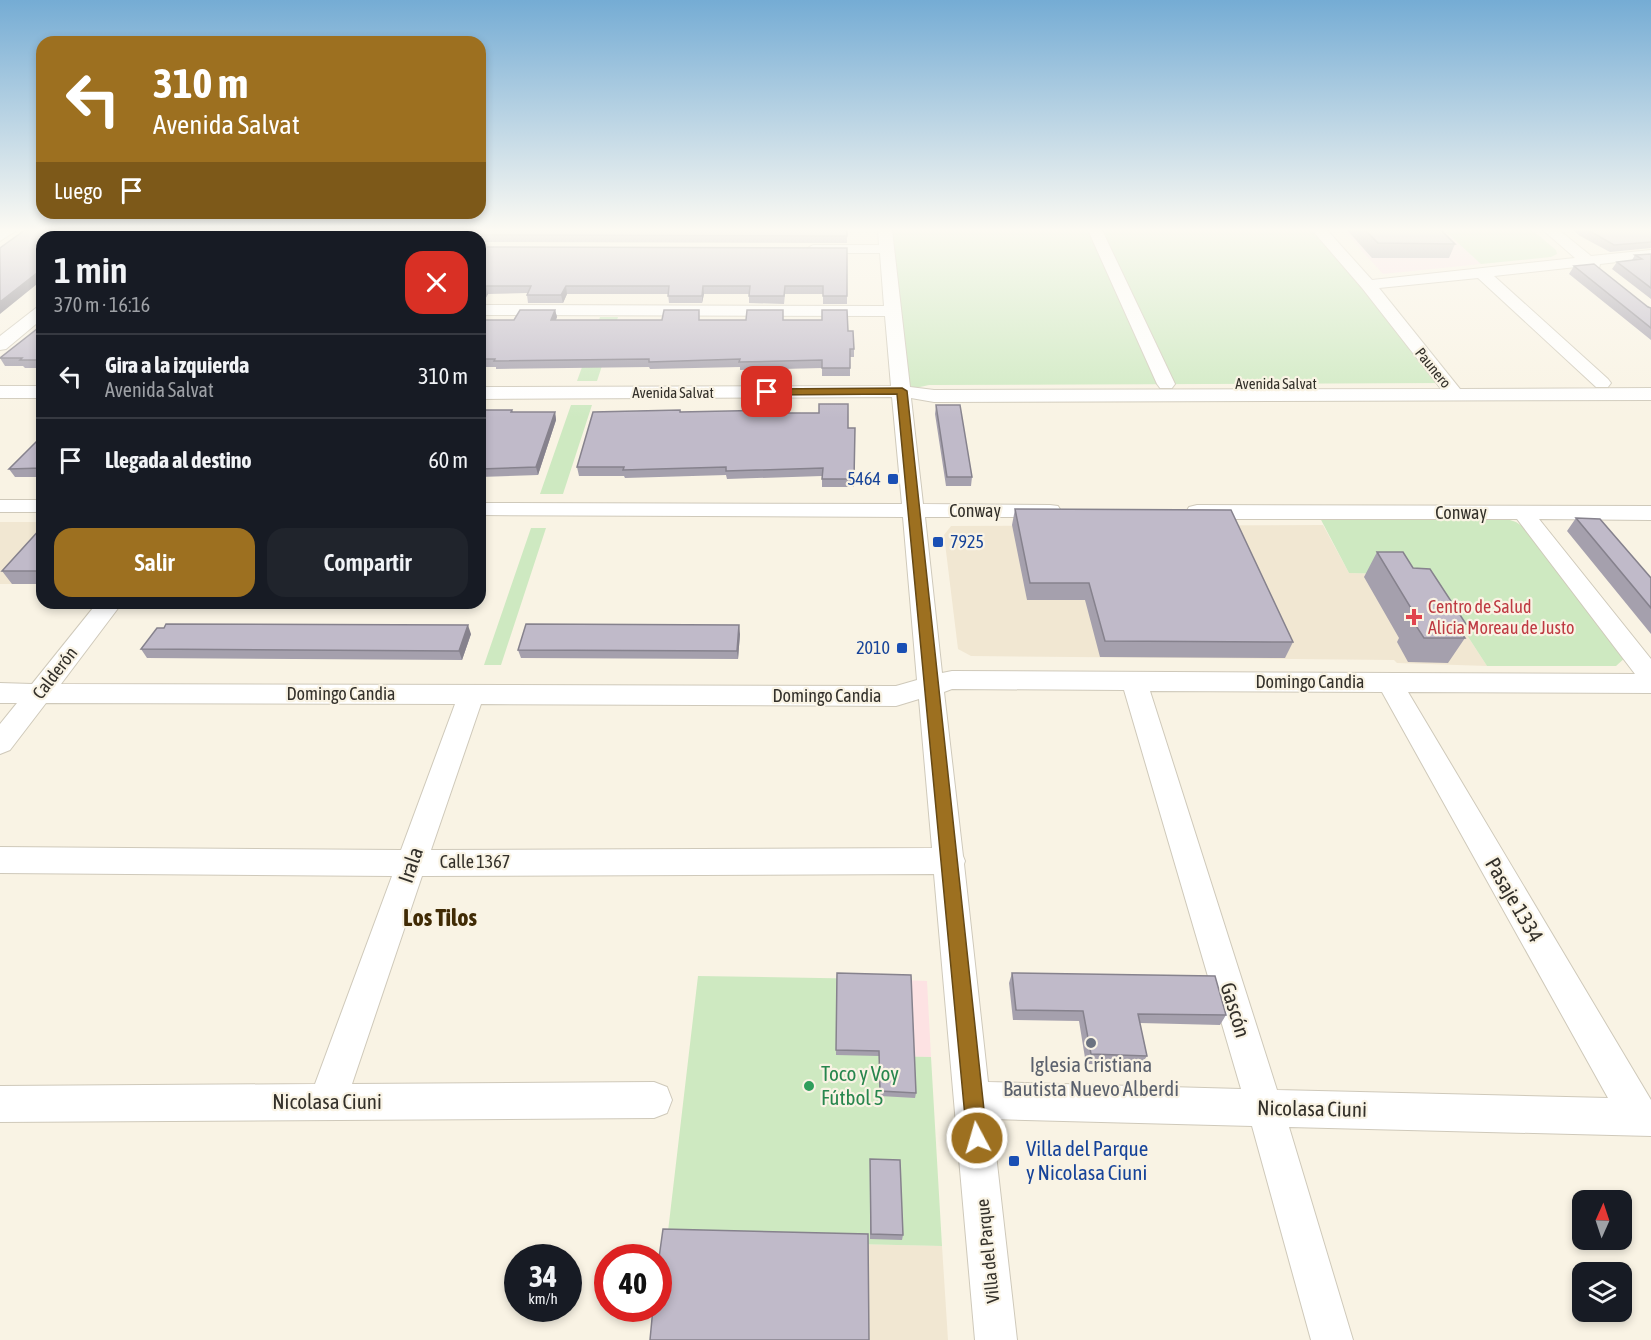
<!DOCTYPE html>
<html lang="es">
<meta charset="utf-8">
<style>
:root{--surface:#171b24;--page:#20242c;--text:#f1f3f6;--muted:#9ea1a6;--line:#363941;--accent:#9d7020}
body{margin:0;font-family:"Asap Condensed",sans-serif;background:var(--page);color:var(--text);height:100vh;display:flex;flex-direction:column;font-size:22px;white-space:nowrap}
*{box-sizing:border-box;margin:0}
p{font-size:20px;color:var(--muted)}
.icon{flex:none;width:33px;height:33px;fill:none;stroke:currentColor;stroke-width:2;stroke-linecap:round;stroke-linejoin:round}
.map{position:relative;flex:1;overflow:hidden}
.drawer{position:absolute;left:36px;top:231px;width:450px;height:378px;display:flex;flex-direction:column;background:var(--surface);border-radius:18px;box-shadow:0 3px 9px #0003}
.drawer>*{flex:none}
.top-card{position:absolute;left:36px;top:36px;width:450px;height:183px;border-radius:18px;box-shadow:0 3px 9px #0003;background:#9d7020;color:#fff;overflow:hidden}
.needle{width:39px;rotate:3deg}
.buttons{position:absolute;left:1572px;top:1190px;display:grid;gap:12px}
.buttons a{display:grid;place-items:center;width:60px;height:60px;border-radius:12px;background:var(--surface);box-shadow:0 3px 9px #0003;font-size:30px}
.speed{position:absolute;left:504px;top:1244px;display:flex;gap:12px;font-size:30px;font-weight:700;text-align:center}
.speed>*{display:grid;place-content:center;width:78px;height:78px;border-radius:50%;background:var(--surface);box-shadow:0 3px 9px #0003;line-height:1}
.speed small{font-size:15px;font-weight:400}
.speed .limit{border:9px solid #d22;background:#fff;color:#111}
.pin{position:absolute;display:grid;place-items:center;width:51px;height:51px;color:#fff;margin:-26px;border-radius:12px;box-shadow:0 3px 9px #0006}
.me{position:absolute;width:66px;margin:-33px;rotate:354deg;stroke-linejoin:round;filter:drop-shadow(0 0 4px #0008)}
.turn{display:flex;align-items:center;gap:21px;height:126px;padding:0 18px;font-size:27px}
.turn .icon{width:78px;height:78px;stroke-width:2.5}
.turn b{display:block;font-size:42px;line-height:51px}
.then{display:flex;align-items:center;height:57px;padding:0 18px;background:#0003;gap:12px;font-size:22px}
.round{display:grid;place-items:center;flex:none;width:63px;height:63px;border-radius:18px;background:var(--page)}
.overview{display:flex;align-items:center;justify-content:space-between;height:102px;padding:0 18px}
h1{font-size:36px;font-weight:600;line-height:45px}
.button{display:flex;gap:12px;margin-top:auto;padding:12px 18px}
.button a{flex:1;height:69px;border-radius:18px;background:var(--accent);color:#fff;font-size:24px;font-weight:600;line-height:69px;text-align:center}
.button a+a{background:var(--page);color:var(--text)}
ul{padding:0;list-style:none}
li{display:flex;align-items:center;gap:18px;height:84px;padding:0 18px;border-top:2px solid var(--line)}
li div{flex:1}
li b{display:block;font-size:22px}
li em{font-style:normal}
.map>svg:first-child{display:block}
</style>
<div class="map">
<svg width="1651" height="1340" viewBox="0 0 1651 1340">
<rect width="100%" height="100%" fill="#f9f3e4"/>
<!-- commercial -->
<path fill="#fde2e3" d="M877,979L927,981L931,1057L878,1056Z"/>
<!-- built -->
<path fill="#f1e7d2" d="M0,522H42V584H0Z
M1323,525L1349,573L1428,575L1487,666L1397,663L1394,660L971,656L958,649L944,535L951,526Z
M667,1240L942,1246L948,1340H656Z"/>
<!-- education -->
<path fill="#fbe1e9" d="M1343,230H1444L1481,264L1383,274Z"/>
<!-- green -->
<path fill="#cee9c1" d="M885,230H1319L1445,383L929,385L902,391Z
M1444,230H1532L1556,250L1557,254L1551,257L1481,264Z
M600,317H618L597,381H577Z
M571,405H592L563,494H540Z
M1319,516L1501,517L1516,522L1528,530L1627,656L1616,666H1487L1428,575L1349,573Z
M531,528H546L501,665H484Z
M698,976L877,979L878,1056L931,1057L942,1246L667,1240Z"/>
<g fill="none" stroke-linecap="round" stroke-linejoin="round">
<defs>
<path id="minor" d="M0,230H17L0,241Z
M132,230H148L142,237H126Z
M253,230H268L263,237H248Z
M394,230H409L404,237H390Z
M878,230H892L910,387L934,390L1441,389L1362,288L1312,230H1327L1372,280L1575,258L1543,230H1559L1591,256L1651,250V258L1600,264L1599,269L1594,271L1585,266L1494,276L1608,379L1611,383L1608,387H1596L1478,278L1379,288L1460,389L1651,388V400L934,402L911,398L923,504L1050,505L1058,506L1061,511L1058,516L1050,517H925L942,673L952,671L1635,674L1517,519H1197L1189,517L1186,512L1189,507L1197,505L1651,506V520L1539,519L1651,659V693L1408,692L1651,1100V1136L1289,1127L1353,1340H1311L1252,1126L992,1119L1017,1340H975L934,874L422,876L352,1084L654,1082L667,1087L672,1100L667,1113L654,1118L0,1122V1086L315,1084L392,876L0,873V847L401,850L455,704L46,703L10,750L0,754V724L17,703H0V683L32,684L97,603H122L61,684L896,686L917,680L903,517L480,515V503L902,504L892,397L480,399V387L891,386L885,316L480,315V305L884,306L880,253H813L806,249L813,245H879ZM952,689L1124,690L1241,1089L988,1082L964,864L965,861L963,856L944,692ZM1150,691L1382,692L1608,1098L1277,1090ZM919,699L932,848L431,850L481,704L896,706Z
M1088,230H1102L1175,384L1172,388H1160L1157,384Z
M42,306V319L6,349L0,350V336L36,308Z
M0,386H42V398H0Z
M0,500H42V512H0Z"/>
</defs>
<!-- minor casing -->
<use href="#minor" stroke="#cfc9ba" stroke-width="2"/>
<!-- minor -->
<use href="#minor" fill="#fff" fill-rule="evenodd"/>
</g>
<!-- wall -->
<path fill="#a5a0ad" d="M429,230L847,236V243L480,242V237H424Z
M1347,230H1441L1455,244L1449,258H1372Z
M1573,230H1651V248L1610,252L1580,236Z
M480,247L847,248V304H823V294H785L784,304L749,303V294H704L702,303H669L668,294H567L563,303H528L527,295V293L488,294L483,303Z
M1651,254V299L1612,269L1617,262L1632,260L1635,255Z
M1574,266L1651,308V340L1569,274Z
M555,310L557,317L556,320H783L848,331L854,349V357H850V376H822V368L740,370V367L650,369L649,367L496,369V367H480V320H514Z
M42,325V368H25L23,366H5L0,358Z
M936,405L972,477L971,486H946L935,414Z
M480,410H512L513,412H555L556,420L538,475L480,477Z
M680,410L681,412L776,413L848,428H855L854,487H822V476L727,479L726,475L625,478L624,476H579L577,467Z
M42,436V477H15L9,469Z
M1015,509L1293,642L1285,658L1100,657L1085,600H1027L1012,525Z
M1576,518L1651,578V634L1567,531Z
M42,527V584H12L2,571Z
M1377,552L1413,568L1466,624L1461,632L1465,638L1448,663L1408,662L1397,642L1399,638L1364,577Z
M471,634L462,660L147,658L141,649Z
M740,634L738,659L521,658L518,650Z
M837,973L916,1093L915,1098L880,1096L879,1056L836,1055Z
M1012,973L1226,1015L1220,1025L1140,1023L1147,1056L1141,1065L1086,1064L1079,1021L1013,1020L1009,983Z
M870,1159L903,1235L902,1240L870,1239Z"/>
<!-- shaded-wall -->
<path fill="#86828d" d="M96,230H109L101,237H87Z
M224,230H235L228,237H217Z
M42,269V280L0,314V302Z
M486,286L488,294L483,303H480V295Z
M566,286L567,294L563,303L561,295Z
M703,286L704,294L702,303V296Z
M555,310L557,317L552,328L551,320Z
M555,412L556,420L538,475L536,467Z
M468,625L471,634L462,660L459,651Z
M739,625L740,634L738,659L737,651Z"/>
<!-- building -->
<path fill="#c0bac9" stroke="#86828d" stroke-width="1.5" d="M25,230H96L87,237H42V269L0,302V248Z
M154,230H224L217,237H146Z
M429,230H847V236L478,235V237H424Z
M1365,230H1441L1455,244L1378,243Z
M1588,230H1651V242L1614,245Z
M480,247L847,248V296H823V286H785L784,296H749L750,286H703L702,296H668L669,286H566L561,295H527L531,286H486L481,295H480Z
M1651,254V288L1617,262L1642,259L1635,255Z
M1594,264L1648,307L1651,308V328L1574,266Z
M520,310H555L551,320H662L664,310H699V320H746L747,310H783V320H822V310H847L848,331H853L854,349H850V368H822V360L739,362L740,359L649,362V359L494,361L495,359H480V320H514Z
M42,325V360H20L22,358H0Z
M819,404H848V428H855L854,479H822L823,468L726,471V467L623,470L624,467H577L593,412L680,410V412L776,410V413H819Z
M936,405H960L972,477H947Z
M480,410H512L511,412H555L536,467L480,469Z
M42,436V468L9,469Z
M1015,509L1231,510L1293,642L1105,641L1089,583H1030Z
M1576,518L1600,519L1651,578V608Z
M42,527V571H2Z
M1377,552H1403L1413,568L1430,569L1466,624H1455L1465,638H1424L1411,618H1417Z
M166,624L468,625L459,651L141,649L157,628H164Z
M526,624L739,625L737,651L518,650Z
M837,973L911,975L916,1093L880,1091L879,1051L836,1050Z
M1012,973L1215,976L1226,1015L1138,1014L1147,1056L1091,1054L1083,1011L1016,1010Z
M870,1159L900,1160L903,1235L871,1234Z
M663,1229L868,1234L869,1340H650L653,1308H658V1265Z"/>
<!-- sky -->
<linearGradient id="sky" x2="0" y2="1"><stop stop-color="#75acd4"/><stop offset="0.55" stop-color="#fcfaf3"/><stop offset="1" stop-color="#fcfaf3" stop-opacity="0"/></linearGradient>
<rect width="1651" height="418" fill="url(#sky)"/>
<!-- route -->
<path fill="#9d7020" stroke="#664915" stroke-width="1.5" d="M902,388L907,391L987,1138L984,1145L977,1148L970,1145L967,1138L897,394L767,395L762,392L767,389Z"/>
<!-- markers -->
<g fill="#1a4fb4" stroke="#f9f3e4" stroke-width="2">
<rect x="887" y="473" width="12" height="12" rx="3"/>
<rect x="932" y="536" width="12" height="12" rx="3"/>
<rect x="896" y="642" width="12" height="12" rx="3"/>
<rect x="1008" y="1155" width="12" height="12" rx="3"/>
</g>
<path fill="#e0444e" stroke="#f9f3e4" stroke-width="2" d="M1411 608h6v6h6v6h-6v6h-6v-6h-6v-6h6z"/>
<circle fill="#6b7280" stroke="#f9f3e4" stroke-width="2" cx="1091" cy="1043" r="6"/>
<circle fill="#2e9e5b" stroke="#f9f3e4" stroke-width="2" cx="809" cy="1086" r="6"/>
<g text-anchor="middle" stroke-width="4.5" stroke-linejoin="round" paint-order="stroke">
<!-- far-street labels -->
<g font-size="15" fill="#33302a" stroke="#f9f3e4">
<text transform="translate(1433 368) rotate(51)" y="5">Paunero</text>
<text x="1276" y="389">Avenida Salvat</text>
<text x="673" y="398">Avenida Salvat</text>
</g>
<!-- transit labels -->
<g font-size="18" fill="#164399" stroke="#f9f3e4" text-anchor="end">
<text x="881" y="485">5464</text>
<text x="950" y="548" text-anchor="start">7925</text>
<text x="890" y="654">2010</text>
</g>
<!-- street labels -->
<g font-size="18" fill="#33302a" stroke="#f9f3e4">
<text x="975" y="517">Conway</text>
<text x="1461" y="519">Conway</text>
<text transform="translate(55 673) rotate(-52)" y="6">Calderón</text>
<text x="1310" y="688">Domingo Candia</text>
<text x="341" y="700">Domingo Candia</text>
<text x="827" y="702">Domingo Candia</text>
<text x="475" y="868">Calle 1367</text>
<text transform="translate(988 1251) rotate(-96)" y="6">Villa del Parque</text>
</g>
<!-- health labels -->
<g font-size="18" fill="#be3a42" stroke="#f9f3e4" text-anchor="start">
<text x="1428" y="613">Centro de Salud<tspan x="1428" dy="21">Alicia Moreau de Justo</tspan></text>
</g>
<!-- near-street labels -->
<g font-size="21" fill="#33302a" stroke="#f9f3e4">
<text transform="translate(411 865) rotate(-71)" y="7">Irala</text>
<text transform="translate(1514 900) rotate(60)" y="7">Pasaje 1334</text>
<text transform="translate(1235 1010) rotate(73)" y="7">Gascón</text>
<text x="327" y="1109">Nicolasa Ciuni</text>
<text transform="translate(1312 1109) rotate(1)" y="7">Nicolasa Ciuni</text>
</g>
<!-- near-worship labels -->
<g font-size="21" fill="#5b616d" stroke="#f9f3e4">
<text x="1091" y="1072">Iglesia Cristiana<tspan x="1091" dy="24">Bautista Nuevo Alberdi</tspan></text>
</g>
<!-- near-leisure labels -->
<g font-size="21" fill="#27864d" stroke="#f9f3e4" text-anchor="start">
<text x="821" y="1081">Toco y Voy<tspan x="821" dy="24">Fútbol 5</tspan></text>
</g>
<!-- near-transit labels -->
<g font-size="21" fill="#164399" stroke="#f9f3e4" text-anchor="start">
<text x="1026" y="1156">Villa del Parque<tspan x="1026" dy="24">y Nicolasa Ciuni</tspan></text>
</g>
<!-- near-neighbourhood labels -->
<g font-size="24" font-weight="bold" fill="#412b05" stroke="#f9f3e4">
<text x="440" y="926">Los Tilos</text>
</g>
</g>
</svg>
<div class="buttons">
<a><svg class="needle" viewBox="-14 -14 28 28"><path d="M0-13l5 13h-10z" fill="#e53935"/><path d="M0 13l5-13h-10z" fill="#9ea1a6"/></svg></a>
<a><svg class="icon" aria-label="layers" viewBox="0 0 24 24"><path d="M12 4l9 5-9 5-9-5zM3 14l9 5 9-5"/></svg></a>
</div>
<div class="speed"><div>34<small>km/h</small></div><div class="limit">40</div></div>
<div class="pin" style="left:767px;top:392px;background:#d93025"><svg class="icon" aria-label="arrive" viewBox="0 0 24 24"><path d="M6 21V4h12l-3 4 3 4H6"/></svg></div>
<svg class="me" style="left:977px;top:1138px" viewBox="-20 -20 40 40"><circle r="17" fill="#9d7020" stroke="#fff" stroke-width="3"/><path d="M0-11L8 9 0 5-8 9z" fill="#fff"/></svg>
<div class="top-card">
<div class="turn"><svg class="icon" aria-label="left" viewBox="0 0 24 24"><path d="M17 20v-9H6M10 6l-5 5 5 5"/></svg><div><b>310 m</b>Avenida Salvat</div></div>
<div class="then">Luego<svg class="icon" aria-label="arrive" viewBox="0 0 24 24"><path d="M6 21V4h12l-3 4 3 4H6"/></svg></div>
</div>
<section class="drawer">
<div class="overview"><div><h1>1 min</h1><p>370 m · 16:16</p></div><a class="round" style="background:#d93025;color:#fff"><svg class="icon" aria-label="close" viewBox="0 0 24 24"><path d="M6 6l12 12M18 6L6 18"/></svg></a></div>
<ul>
<li><svg class="icon" aria-label="left" viewBox="0 0 24 24"><path d="M17 20v-9H6M10 6l-5 5 5 5"/></svg><div><b>Gira a la izquierda</b><p>Avenida Salvat</p></div><em>310 m</em></li>
<li><svg class="icon" aria-label="arrive" viewBox="0 0 24 24"><path d="M6 21V4h12l-3 4 3 4H6"/></svg><div><b>Llegada al destino</b></div><em>60 m</em></li>
</ul>
<div class="button"><a>Salir</a><a>Compartir</a></div>
</section>
</div>
